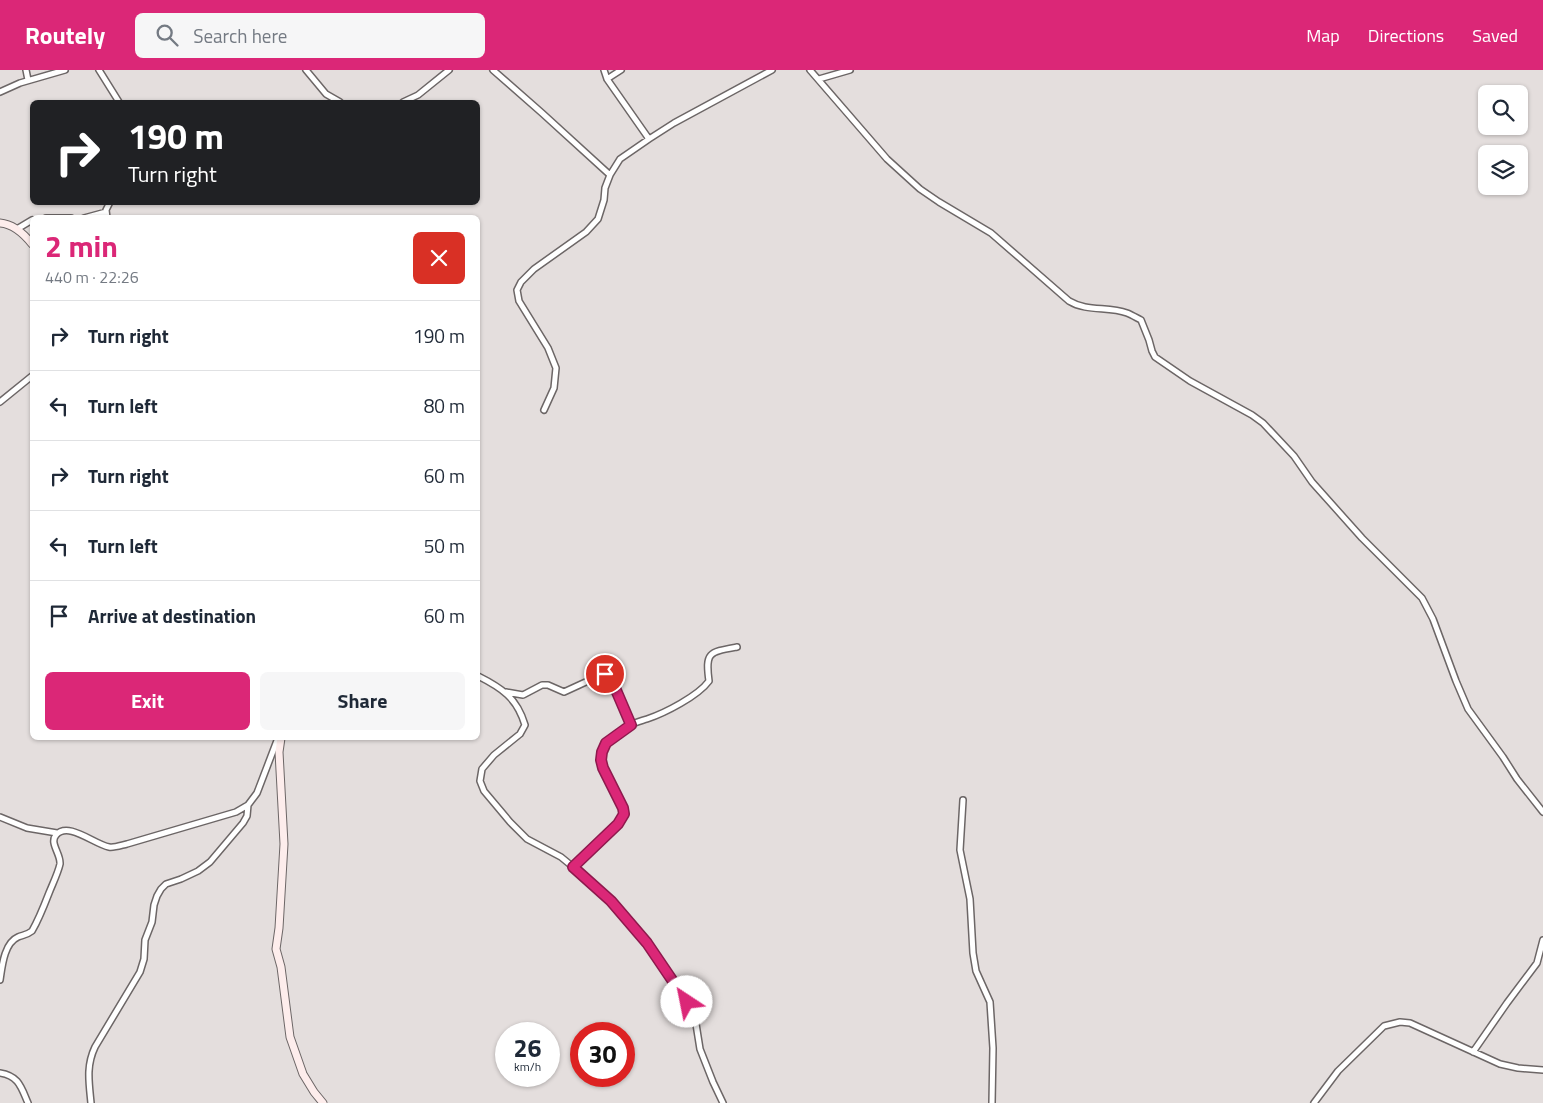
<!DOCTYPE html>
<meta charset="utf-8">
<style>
:root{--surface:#fff;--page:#f6f6f7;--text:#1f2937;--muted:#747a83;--line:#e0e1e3;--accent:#db2777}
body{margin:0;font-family:"Titillium Web",sans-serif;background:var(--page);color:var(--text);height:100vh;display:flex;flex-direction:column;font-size:19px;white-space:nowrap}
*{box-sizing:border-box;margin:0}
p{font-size:16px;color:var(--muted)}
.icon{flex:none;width:28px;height:28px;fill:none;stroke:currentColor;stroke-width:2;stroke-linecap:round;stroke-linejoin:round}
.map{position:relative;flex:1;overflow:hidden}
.panel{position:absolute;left:30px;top:145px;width:450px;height:525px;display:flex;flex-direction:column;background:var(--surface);border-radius:8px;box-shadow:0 1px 4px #0004}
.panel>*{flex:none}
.banner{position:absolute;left:30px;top:30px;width:450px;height:105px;border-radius:8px;box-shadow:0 1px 4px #0004;background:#202124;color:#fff;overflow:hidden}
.fabs{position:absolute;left:1478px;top:15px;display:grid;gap:10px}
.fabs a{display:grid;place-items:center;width:50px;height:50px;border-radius:8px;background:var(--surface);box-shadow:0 1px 4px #0004;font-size:25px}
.speed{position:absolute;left:495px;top:952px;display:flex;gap:10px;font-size:25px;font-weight:700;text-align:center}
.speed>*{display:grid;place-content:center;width:65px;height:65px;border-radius:50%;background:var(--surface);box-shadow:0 1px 4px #0004;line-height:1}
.speed small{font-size:12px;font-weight:400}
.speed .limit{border:8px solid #d22;background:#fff;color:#111}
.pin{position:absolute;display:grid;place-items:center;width:42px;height:42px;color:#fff;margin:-21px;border:2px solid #fff;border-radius:50%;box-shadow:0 1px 5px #0007}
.me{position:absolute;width:55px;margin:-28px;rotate:326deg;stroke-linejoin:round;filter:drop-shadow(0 0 4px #0008)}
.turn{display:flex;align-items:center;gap:18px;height:105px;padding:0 15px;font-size:22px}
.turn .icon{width:65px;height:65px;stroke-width:2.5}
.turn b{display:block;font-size:35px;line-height:42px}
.round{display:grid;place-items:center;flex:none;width:52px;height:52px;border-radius:8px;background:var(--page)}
.summary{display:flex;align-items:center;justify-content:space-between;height:85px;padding:0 15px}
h1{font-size:30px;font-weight:700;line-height:38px;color:var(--accent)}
.primary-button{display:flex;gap:10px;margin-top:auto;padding:10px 15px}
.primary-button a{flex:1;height:58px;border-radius:8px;background:var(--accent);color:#fff;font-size:20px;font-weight:700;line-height:58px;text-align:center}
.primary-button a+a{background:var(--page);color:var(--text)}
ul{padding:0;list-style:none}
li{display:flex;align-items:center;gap:15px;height:70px;padding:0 15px;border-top:1px solid var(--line)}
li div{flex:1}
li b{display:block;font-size:19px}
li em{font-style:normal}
header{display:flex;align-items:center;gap:30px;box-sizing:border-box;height:70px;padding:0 25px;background:var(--accent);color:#fff}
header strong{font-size:24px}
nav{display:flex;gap:28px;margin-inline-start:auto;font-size:18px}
.search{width:350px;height:45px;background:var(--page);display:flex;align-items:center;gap:12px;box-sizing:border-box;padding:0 18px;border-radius:8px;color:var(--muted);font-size:19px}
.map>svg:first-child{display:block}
</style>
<header>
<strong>Routely</strong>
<div class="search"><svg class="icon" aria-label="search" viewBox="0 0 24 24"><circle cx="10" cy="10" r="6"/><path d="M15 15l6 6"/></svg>Search here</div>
<nav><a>Map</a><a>Directions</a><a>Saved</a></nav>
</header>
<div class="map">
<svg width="1543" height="1033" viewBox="0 0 1543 1033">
<rect width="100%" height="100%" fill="#e4dedd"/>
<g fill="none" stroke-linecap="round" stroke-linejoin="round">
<defs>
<path id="street" d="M26,0L28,10
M99,0L119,32
M306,0L326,24L340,32
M493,0L542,43L610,105
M604,0L607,9L649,69
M810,0L887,89L920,119L939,132L991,163L1069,231C1087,242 1108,236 1127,243C1132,245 1137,248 1141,250L1149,270L1152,281L1155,287L1190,311L1252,345L1263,353L1294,386L1312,412L1362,468L1422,528L1433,549L1456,611L1468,639L1503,687L1517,709L1543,742
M607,9L621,0
M819,9L850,0
M0,22L20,13L65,0
M403,32L418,25L449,0
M46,148H71
M84,148L106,142
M107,148L106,140L110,132
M17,159L32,150
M0,332L32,306
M544,340L554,318L556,298L548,278L519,231L517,220L521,212L534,199L586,162L598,149L604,130L605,118L610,105L620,89L649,69L674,53L772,0
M478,606C502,618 517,628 525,655L520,664L494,685L482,699L480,711L484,721L510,752L527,769L561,787L584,806L611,831L647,873L687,932L696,954L700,979L713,1012L723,1033
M506,622L523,625L542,615H548L564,622L601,605C608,604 610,607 613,613L631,655
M963,730L960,780L970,829L973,883L976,901L990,932L993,978L992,1033
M0,747L27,758L57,763
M573,797L618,754L624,744L623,738C619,728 601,698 601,689C600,674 618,663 629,656C635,652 641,651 647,649C665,643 698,626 709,611C705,582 709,582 737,577
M0,910C2,897 4,873 18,867C23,865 27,865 32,861C39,849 44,836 49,823C53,813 58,803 60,794C61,784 49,773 56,765C68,751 94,774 109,777C114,778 122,775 127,774L236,742L248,735L257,723L278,668
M1473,982L1507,933L1537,893L1543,870
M0,1003C19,1006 21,1017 28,1033
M91,1033C89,1012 86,996 95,977L140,902L144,889L145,870L152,852L154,835L157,826L161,819L166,814L181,809L198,801L210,792L243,753L247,746L248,735
M1314,1033L1338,1001L1384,956L1400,952L1410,953L1500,994L1518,998L1543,1000"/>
<path id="secondary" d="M0,153C13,154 24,164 32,174
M281,668L279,682L284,774L279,858L276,879L281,897L290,967L303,1004L314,1022L323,1033"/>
</defs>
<!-- street casing -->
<use href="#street" stroke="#6c6666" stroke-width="8"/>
<!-- secondary casing -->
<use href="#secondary" stroke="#6c6666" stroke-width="9"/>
<!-- street -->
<use href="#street" stroke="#fff" stroke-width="5"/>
<!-- secondary -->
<use href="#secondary" stroke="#fdedec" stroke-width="7"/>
</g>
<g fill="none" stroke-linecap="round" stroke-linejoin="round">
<defs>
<path id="route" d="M605,604L610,607L613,613L631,655L606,673L602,682L601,690L603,698L623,738L624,744L618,754L573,797L611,831L647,873L687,932"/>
</defs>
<!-- route casing -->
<use href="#route" stroke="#8e194d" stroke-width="12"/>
<!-- route -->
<use href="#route" stroke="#db2777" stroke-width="9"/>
</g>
</svg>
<div class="fabs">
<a><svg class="icon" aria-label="search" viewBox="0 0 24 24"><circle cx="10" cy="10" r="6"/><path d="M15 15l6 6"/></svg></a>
<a><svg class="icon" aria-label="layers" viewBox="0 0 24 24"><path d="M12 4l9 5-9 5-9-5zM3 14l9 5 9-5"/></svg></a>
</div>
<div class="speed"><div>26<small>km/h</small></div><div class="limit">30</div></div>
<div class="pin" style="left:605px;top:604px;background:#d93025"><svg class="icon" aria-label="arrive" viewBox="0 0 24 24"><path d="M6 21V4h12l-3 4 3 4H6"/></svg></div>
<svg class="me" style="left:687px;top:932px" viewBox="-20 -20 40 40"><circle r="19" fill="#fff"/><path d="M0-13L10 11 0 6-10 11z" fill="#db2777"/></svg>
<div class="banner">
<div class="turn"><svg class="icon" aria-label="right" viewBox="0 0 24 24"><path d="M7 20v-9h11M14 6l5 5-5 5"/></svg><div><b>190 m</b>Turn right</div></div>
</div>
<section class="panel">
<div class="summary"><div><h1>2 min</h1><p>440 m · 22:26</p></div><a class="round" style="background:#d93025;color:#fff"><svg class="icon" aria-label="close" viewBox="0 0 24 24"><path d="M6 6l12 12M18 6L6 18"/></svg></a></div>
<ul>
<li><svg class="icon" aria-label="right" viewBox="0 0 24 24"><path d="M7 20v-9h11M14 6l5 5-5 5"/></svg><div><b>Turn right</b></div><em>190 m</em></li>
<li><svg class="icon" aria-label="left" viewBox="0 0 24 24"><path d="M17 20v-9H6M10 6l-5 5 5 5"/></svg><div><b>Turn left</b></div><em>80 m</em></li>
<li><svg class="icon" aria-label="right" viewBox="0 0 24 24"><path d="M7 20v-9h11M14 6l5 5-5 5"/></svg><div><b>Turn right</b></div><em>60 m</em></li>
<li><svg class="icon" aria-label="left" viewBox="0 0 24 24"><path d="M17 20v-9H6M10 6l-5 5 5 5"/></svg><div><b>Turn left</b></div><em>50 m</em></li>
<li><svg class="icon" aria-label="arrive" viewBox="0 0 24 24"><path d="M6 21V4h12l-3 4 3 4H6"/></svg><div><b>Arrive at destination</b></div><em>60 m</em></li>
</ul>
<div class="primary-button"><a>Exit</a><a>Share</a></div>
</section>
</div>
